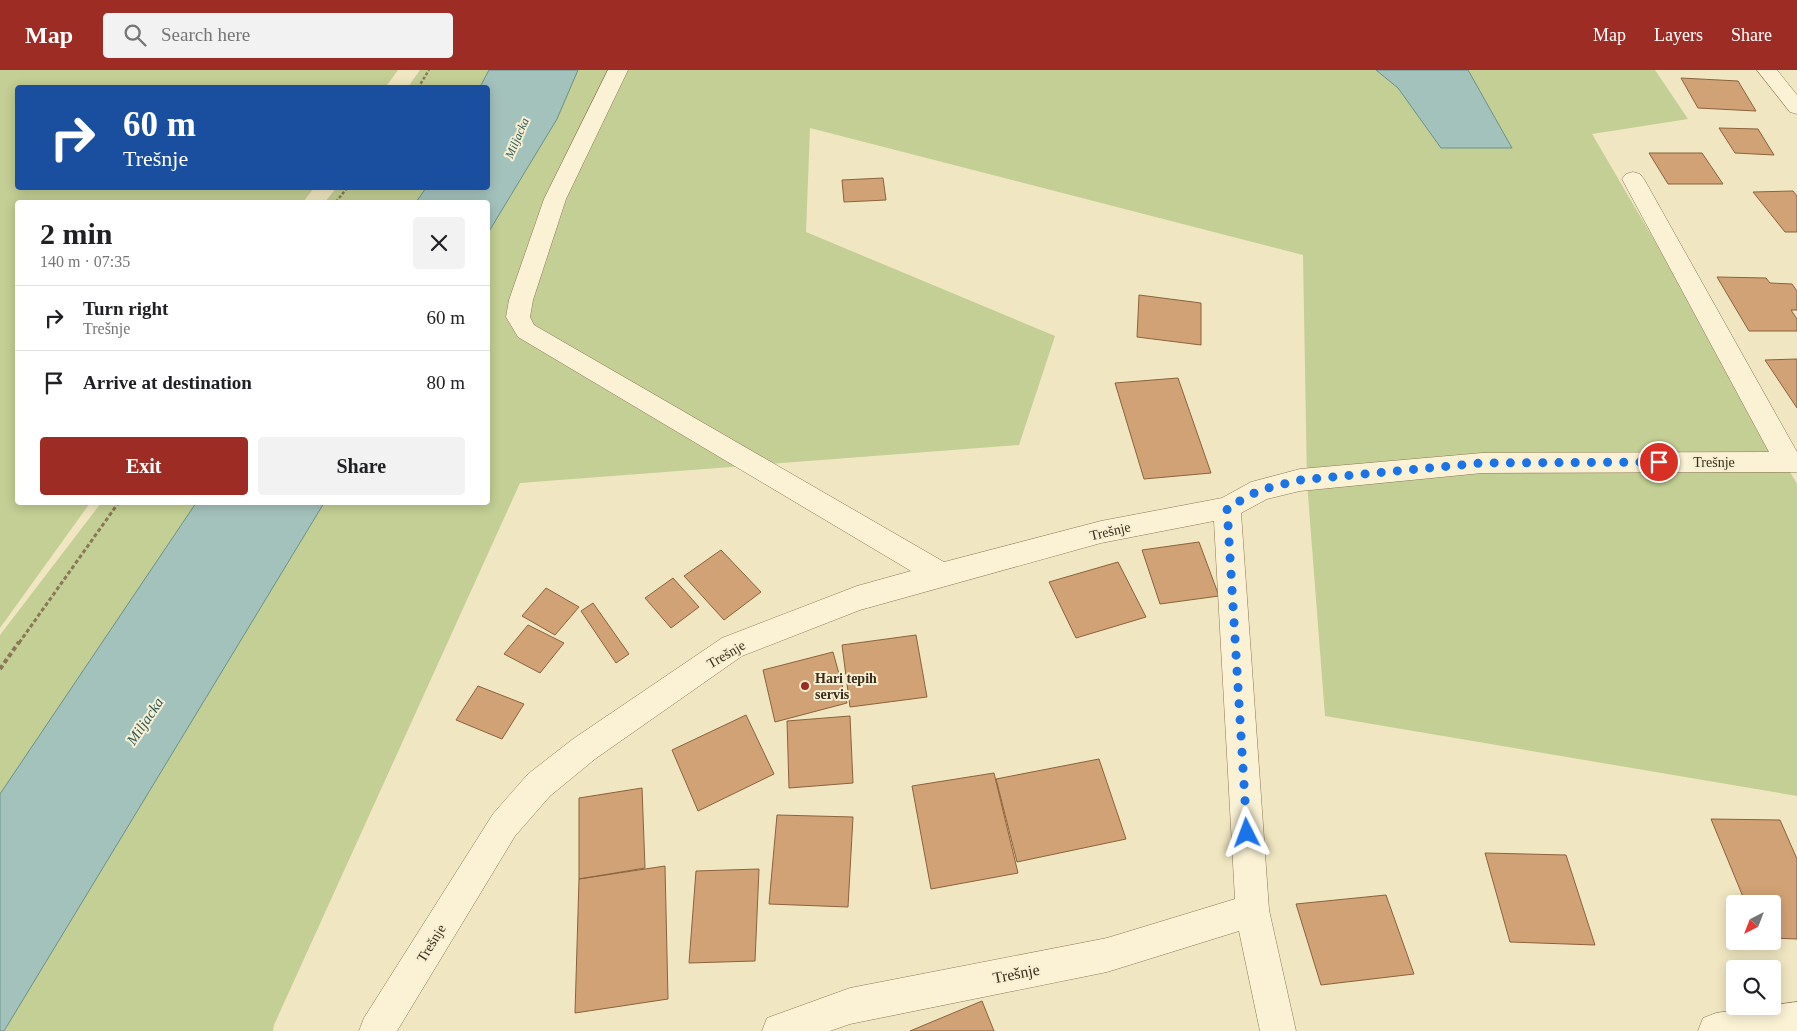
<!DOCTYPE html>
<meta charset="utf-8">
<style>
:root{--surface:#fff;--page:#f2f2f2;--text:#202124;--muted:#757577;--line:#e0e0e0;--accent:#9d2d24}
body{margin:0;font-family:Georgia,serif;background:var(--page);color:var(--text);height:100vh;display:flex;flex-direction:column;font-size:19px;white-space:nowrap}
*{box-sizing:border-box;margin:0}
p{font-size:16px;color:var(--muted)}
.icon{flex:none;width:28px;height:28px;fill:none;stroke:currentColor;stroke-width:2;stroke-linecap:round;stroke-linejoin:round}
.map{position:relative;flex:1;overflow:hidden}
.panel{position:absolute;left:15px;top:130px;width:475px;height:305px;display:flex;flex-direction:column;background:var(--surface);border-radius:5px;box-shadow:0 2px 12px #0003}
.panel>*{flex:none}
.guide{position:absolute;left:15px;top:15px;width:475px;height:105px;border-radius:5px;box-shadow:0 2px 12px #0003;background:#1a4fa0;color:#fff;overflow:hidden}
.needle{width:32px;rotate:222deg}
.tools{position:absolute;left:1726px;top:825px;display:grid;gap:10px}
.tools a{display:grid;place-items:center;width:55px;height:55px;border-radius:5px;background:var(--surface);box-shadow:0 2px 12px #0003;font-size:25px}
.pin{position:absolute;display:grid;place-items:center;width:42px;height:42px;color:#fff;margin:-21px;border:2px solid #fff;border-radius:50%;box-shadow:0 1px 5px #0007}
.me{position:absolute;width:55px;margin:-28px;rotate:357deg;stroke-linejoin:round;filter:drop-shadow(0 0 4px #0008)}
.turn{display:flex;align-items:center;gap:18px;height:105px;padding:0 25px;font-size:22px}
.turn .icon{width:65px;height:65px;stroke-width:2.5}
.turn b{display:block;font-size:35px;line-height:42px}
.round{display:grid;place-items:center;flex:none;width:52px;height:52px;border-radius:5px;background:var(--page)}
.headline{display:flex;align-items:center;justify-content:space-between;height:85px;padding:0 25px}
h1{font-size:30px;font-weight:800;line-height:38px}
.button{display:flex;gap:10px;margin-top:auto;padding:10px 25px}
.button a{flex:1;height:58px;border-radius:5px;background:var(--accent);color:#fff;font-size:20px;font-weight:800;line-height:58px;text-align:center}
.button a+a{background:var(--page);color:var(--text)}
ul{padding:0;list-style:none}
li{display:flex;align-items:center;gap:15px;height:65px;padding:0 25px;border-top:1px solid var(--line)}
li div{flex:1}
li b{display:block;font-size:19px}
li em{font-style:normal}
header{display:flex;align-items:center;gap:30px;box-sizing:border-box;height:70px;padding:0 25px;background:var(--accent);color:#fff}
header strong{font-size:24px}
nav{display:flex;gap:28px;margin-inline-start:auto;font-size:18px}
.search{width:350px;height:45px;background:var(--page);display:flex;align-items:center;gap:12px;box-sizing:border-box;padding:0 18px;border-radius:5px;color:var(--muted);font-size:19px}
.map>svg:first-child{display:block}
</style>
<header>
<strong>Map</strong>
<div class="search"><svg class="icon" aria-label="search" viewBox="0 0 24 24"><circle cx="10" cy="10" r="6"/><path d="M15 15l6 6"/></svg>Search here</div>
<nav><a>Map</a><a>Layers</a><a>Share</a></nav>
</header>
<div class="map">
<svg width="1797" height="961" viewBox="0 0 1797 961">
<rect width="100%" height="100%" fill="#f0e6c1"/>
<!-- green -->
<path fill="#c3cf94" d="M0,0H398L385,18H18V118H314L303,132H18V432L90,433L0,558Z
M420,0H1655L1688,49L1592,64L1797,414V726L1325,646L1307,412L1303,185L810,58L806,162L1055,266L1019,375L520,413L274,955L273,961H0V565L101,433L488,432V132H325L336,118H488V18L408,17Z"/>
<!-- water -->
<path fill="#a4c2bc" stroke="#6a918b" d="M489,0H578L557,49L488,163V132H416L426,118H488V18L480,17Z
M1376,0H1468L1512,78H1441L1398,18Z
M196,433H324L4,961H0V724Z"/>
<!-- building -->
<path fill="#d1a275" stroke="#8b623c" d="M1681,8L1738,11L1756,41L1698,38Z
M1719,58L1758,59L1774,85L1735,83Z
M1649,83H1702L1723,114H1668Z
M883,108L886,130L844,132L842,110Z
M1793,121L1797,126V162H1785L1753,122Z
M1717,207L1766,208L1770,213L1792,214L1797,221V240H1791L1797,249V261H1749Z
M1139,225L1201,233V275L1137,267Z
M1797,289V338L1765,290Z
M1178,308L1211,403L1144,409L1115,313Z
M1199,472L1219,526L1160,534L1142,480Z
M721,480L761,522L724,550L684,506Z
M1118,492L1146,547L1076,568L1049,512Z
M673,508L699,537L671,558L645,528Z
M546,518L579,537L555,565L522,546Z
M593,533L629,584L616,593L581,541Z
M528,555L564,573L540,603L504,584Z
M916,565L927,627L850,637L842,575Z
M833,582L847,633L775,652L763,600Z
M478,616L524,634L502,669L456,650Z
M746,645L774,704L698,741L672,680Z
M850,646L853,713L789,718L787,651Z
M1099,689L1126,769L1017,792L996,709Z
M994,703L1018,803L931,819L912,716Z
M642,718L645,798L579,809V728Z
M777,745L853,747L848,837L769,834Z
M1711,749L1780,750L1797,789V869L1772,868V834H1746Z
M1485,783L1566,785L1595,875L1510,872Z
M665,796L668,929L575,943L579,809Z
M759,799L755,891L689,893L696,801Z
M1386,825L1414,904L1321,915L1296,834Z
M982,931L994,961H910Z"/>
<g fill="none" stroke-linecap="round" stroke-linejoin="round">
<defs>
<path id="minor" d="M608,0H628L566,129L533,230L530,247L534,255L944,492L1101,451L1222,428L1251,412L1300,399L1482,383L1769,382L1622,109L1626,104L1633,102L1640,104L1644,109L1797,382V402L1482,403L1300,421L1267,429L1241,443L1269,840L1296,961H1260L1239,861L1107,902L850,954L830,961H762L767,948L850,918L1107,868L1235,829L1214,451L1101,473L860,540L742,586L595,689L550,726L515,766L397,961H359L364,948L493,744L528,704L573,669L722,568L857,516L911,501L518,267L506,247L509,230L544,129Z
M1757,0H1777L1797,25V44L1790,42Z
M1797,932V961H1698L1703,948L1716,943Z"/>
</defs>
<!-- minor casing -->
<use href="#minor" stroke="#8b7757" stroke-width="1"/>
<!-- path-far2 -->
<path stroke="#8b7757" stroke-width="2.5" stroke-dasharray="3 2" stroke-linecap="butt" d="M418,18L429,0
M336,132L347,118"/>
<!-- path-far1 -->
<path stroke="#8b7757" stroke-width="3" stroke-dasharray="4 2.5" stroke-linecap="butt" d="M19,573L119,432"/>
<!-- path -->
<path stroke="#8b7757" stroke-width="4" stroke-dasharray="4.5 3" stroke-linecap="butt" d="M0,599L19,572"/>
<!-- minor -->
<use href="#minor" fill="#fbf2d5" fill-rule="evenodd"/>
</g>
<g fill="none" stroke-linecap="round" stroke-linejoin="round">
<!-- route -->
<path stroke="#1a73e8" stroke-width="9" stroke-dasharray="0 16.2" d="M1247,763L1227,438L1260,420L1300,410L1482,393L1659,392"/>
</g>
<!-- markers -->
<circle fill="#9d2d24" stroke="#f7efd1" stroke-width="2" cx="805" cy="616" r="5"/>
<g text-anchor="middle" stroke-width="4" stroke-linejoin="round" paint-order="stroke">
<!-- far-water labels -->
<g font-size="12" font-style="italic" fill="#2b595a" stroke="#f7efd1">
<text transform="translate(517 68) rotate(-67)" y="4">Miljacka</text>
</g>
<!-- street labels -->
<g font-size="14" fill="#3a2d1d" stroke="#f7efd1">
<text x="1714" y="397">Trešnje</text>
<text transform="translate(1110 461) rotate(-13)" y="5">Trešnje</text>
<text transform="translate(726 584) rotate(-30)" y="5">Trešnje</text>
<text transform="translate(431 873) rotate(-58)" y="5">Trešnje</text>
</g>
<!-- poi labels -->
<g font-size="14" font-weight="bold" fill="#3a2d1d" stroke="#f7efd1" text-anchor="start">
<text x="815" y="613">Hari tepih<tspan x="815" dy="16">servis</tspan></text>
</g>
<!-- water labels -->
<g font-size="15" font-style="italic" fill="#2b595a" stroke="#f7efd1">
<text transform="translate(145 651) rotate(-56)" y="5">Miljacka</text>
</g>
<!-- near-street labels -->
<g font-size="16" fill="#3a2d1d" stroke="#f7efd1">
<text transform="translate(1016 903) rotate(-11)" y="6">Trešnje</text>
</g>
</g>
</svg>
<div class="tools">
<a><svg class="needle" viewBox="-14 -14 28 28"><path d="M0-13l5 13h-10z" fill="#e53935"/><path d="M0 13l5-13h-10z" fill="#757577"/></svg></a>
<a><svg class="icon" aria-label="search" viewBox="0 0 24 24"><circle cx="10" cy="10" r="6"/><path d="M15 15l6 6"/></svg></a>
</div>
<div class="pin" style="left:1659px;top:392px;background:#d93025"><svg class="icon" aria-label="arrive" viewBox="0 0 24 24"><path d="M6 21V4h12l-3 4 3 4H6"/></svg></div>
<svg class="me" style="left:1247px;top:763px" viewBox="-20 -20 40 40"><path d="M0-17L14 15 0 8-14 15z" fill="#1a73e8" stroke="#fff" stroke-width="4"/></svg>
<div class="guide">
<div class="turn"><svg class="icon" aria-label="right" viewBox="0 0 24 24"><path d="M7 20v-9h11M14 6l5 5-5 5"/></svg><div><b>60 m</b>Trešnje</div></div>
</div>
<section class="panel">
<div class="headline"><div><h1>2 min</h1><p>140 m · 07:35</p></div><a class="round"><svg class="icon" aria-label="close" viewBox="0 0 24 24"><path d="M6 6l12 12M18 6L6 18"/></svg></a></div>
<ul>
<li><svg class="icon" aria-label="right" viewBox="0 0 24 24"><path d="M7 20v-9h11M14 6l5 5-5 5"/></svg><div><b>Turn right</b><p>Trešnje</p></div><em>60 m</em></li>
<li><svg class="icon" aria-label="arrive" viewBox="0 0 24 24"><path d="M6 21V4h12l-3 4 3 4H6"/></svg><div><b>Arrive at destination</b></div><em>80 m</em></li>
</ul>
<div class="button"><a>Exit</a><a>Share</a></div>
</section>
</div>
